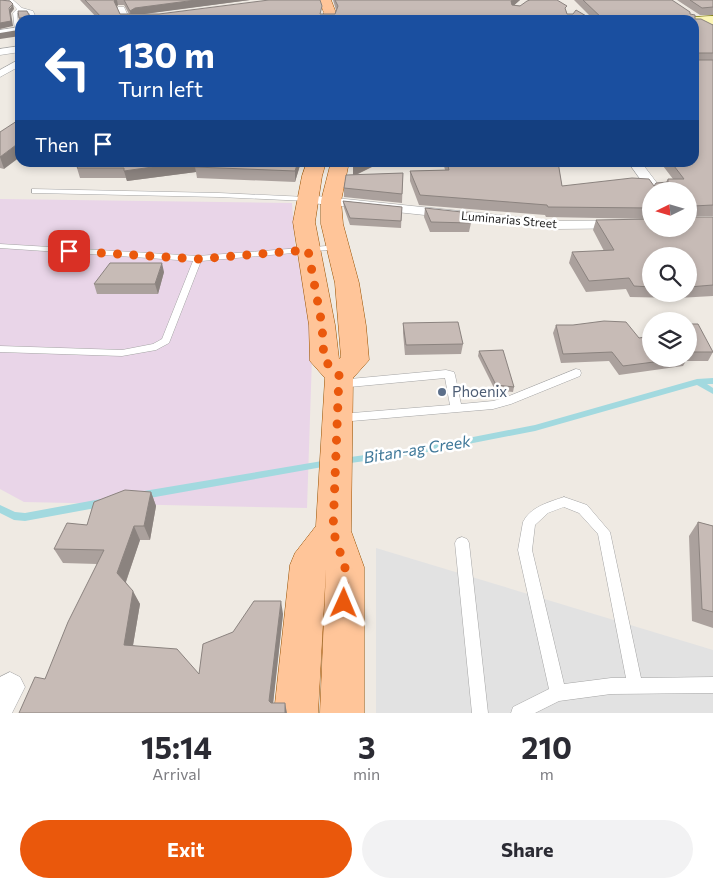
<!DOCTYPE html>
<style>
:root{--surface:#fff;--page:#f2f2f3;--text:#2b2b33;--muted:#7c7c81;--accent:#ea580c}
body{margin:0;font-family:Commissioner,sans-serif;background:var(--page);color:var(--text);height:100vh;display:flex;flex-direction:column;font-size:19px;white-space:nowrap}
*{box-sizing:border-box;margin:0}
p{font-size:16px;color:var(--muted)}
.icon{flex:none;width:28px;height:28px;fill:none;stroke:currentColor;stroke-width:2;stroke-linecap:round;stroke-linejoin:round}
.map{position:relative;height:713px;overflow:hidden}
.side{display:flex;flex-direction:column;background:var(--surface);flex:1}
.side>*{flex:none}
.banner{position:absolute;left:15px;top:15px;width:684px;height:152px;border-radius:15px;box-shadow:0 2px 8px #0003;background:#1a4fa0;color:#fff;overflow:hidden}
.needle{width:32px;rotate:265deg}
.tools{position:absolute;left:642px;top:182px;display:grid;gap:10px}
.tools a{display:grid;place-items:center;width:55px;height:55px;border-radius:50%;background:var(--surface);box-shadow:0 2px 8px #0003;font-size:25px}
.pin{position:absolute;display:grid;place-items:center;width:42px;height:42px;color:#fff;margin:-21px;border-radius:10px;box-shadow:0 2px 8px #0006}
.me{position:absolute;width:55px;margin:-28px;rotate:1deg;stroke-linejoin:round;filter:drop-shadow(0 0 4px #0008)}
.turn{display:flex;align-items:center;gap:18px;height:105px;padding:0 20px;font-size:22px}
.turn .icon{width:65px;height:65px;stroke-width:2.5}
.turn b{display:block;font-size:35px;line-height:42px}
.then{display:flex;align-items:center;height:48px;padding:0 20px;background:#0003;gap:10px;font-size:19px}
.eta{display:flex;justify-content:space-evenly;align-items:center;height:85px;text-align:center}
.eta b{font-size:30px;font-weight:700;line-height:35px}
.primary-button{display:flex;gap:10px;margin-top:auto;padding:10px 20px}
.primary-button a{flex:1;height:58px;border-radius:30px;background:var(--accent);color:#fff;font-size:20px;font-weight:700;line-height:58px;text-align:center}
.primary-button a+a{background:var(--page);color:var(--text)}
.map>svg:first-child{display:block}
</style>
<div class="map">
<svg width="713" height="713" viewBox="0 0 713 713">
<rect width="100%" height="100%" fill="#efeae3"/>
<!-- industrial -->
<path fill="#e9d5e8" d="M0,199L292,203L295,245L313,327L307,508L24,502L0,489Z"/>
<!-- parking -->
<path fill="#e2e2e2" d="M376,548L713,650V713H376Z"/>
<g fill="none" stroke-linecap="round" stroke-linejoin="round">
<!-- stream -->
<path fill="#a2d9df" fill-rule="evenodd" d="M713,378V384H707L713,388V394L697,385L535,431L417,454L343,464L340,463L339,461L340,459L343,458L417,448L535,425L697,379Z
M328,460L331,461L332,463L331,465L328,466L144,499L141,498L140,495L141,492L144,491Z
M101,499L104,500L105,503L104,506L101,507L25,521L14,520L0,513V505L15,512L25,513Z"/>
<defs>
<path id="service" d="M9,0H13L22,8L33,11L37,20H33L29,13L21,11L17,13L19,30L15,31L13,13L17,9Z
M32,189L219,193L307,197L311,199L307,201L219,197L35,193H32Z
M0,244L198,256L339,245L343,247L339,249L201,261L169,343L156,350L122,356L0,352V346L122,350L153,344L162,339L193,261L0,248Z
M576,369L580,370L581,373L580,376L511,404L493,409L340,422L336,421L334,418L336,415L340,414L450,405L445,378L339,388L335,387L334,384L335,381L339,380L446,370L454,372L455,375L461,404L493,401L504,398Z
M564,497L587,505L610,532L641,678L713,677V693L611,694L559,701L535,713H511L513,707L549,689L518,550L523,522C530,507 549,502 564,497ZM564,507L579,513L598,534L626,678H611L564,684L532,550L535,525L548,513Z
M462,537L467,539L469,543L488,713H472L455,543L457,539Z"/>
<path id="minor" d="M118,7H124L130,20H122L117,9Z
M20,46V52L0,55V49Z
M20,59V66L0,77V70Z
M628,162H641L663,191H651V194Z
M307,195L556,221L651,220V228L556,229L302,202L300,199Z
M10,672L20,677L25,687L12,713H0V677Z"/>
<path id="tertiary" d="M20,27V33L0,36V30Z"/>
<path id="secondary" d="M713,16V24L694,25V20H689L694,17Z"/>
<path id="primary" d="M319,0H331L336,13L334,20H322L324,13Z
M307,162H326L322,176L315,222L335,325L339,359L341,357L335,283L321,224V201L331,162H349L341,201L343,224L359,283L366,326L369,360L353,378L351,531L364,567V713H320L326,569L318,713H274L290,565L295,553L316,526L325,378L310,361L309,325L293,222L302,176Z"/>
</defs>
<!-- service casing -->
<use href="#service" stroke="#a5a5a5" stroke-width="1"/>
<!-- minor casing -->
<use href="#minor" stroke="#a5a5a5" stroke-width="1"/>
<!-- tertiary casing -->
<use href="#tertiary" stroke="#a5a5a5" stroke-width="1"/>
<!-- secondary casing -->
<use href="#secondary" stroke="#797601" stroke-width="1"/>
<!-- primary casing -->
<use href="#primary" stroke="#985100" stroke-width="1"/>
<!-- service -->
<use href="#service" fill="#fff" fill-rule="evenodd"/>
<!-- minor -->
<use href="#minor" fill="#fff" fill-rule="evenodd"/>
<!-- tertiary -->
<use href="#tertiary" fill="#fff" fill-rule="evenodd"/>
<!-- secondary -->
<use href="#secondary" fill="#fcf6b5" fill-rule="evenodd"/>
<!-- primary -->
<use href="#primary" fill="#ffc599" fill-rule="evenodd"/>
</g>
<!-- wall -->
<path fill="#aba19d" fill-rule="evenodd" d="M80,0H250L142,14H335L336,10L333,0H521H520L514,5L566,11L567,14L593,20H99ZM118,5H124L129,14H120L117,7Z
M574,0H672L695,19L713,25V216H692L693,217H713V296L678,298L630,297L626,289L586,292L569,263L572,252L604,251L593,230L596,220L689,229L651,191V219L546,217L545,215L419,205L410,181V171L445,170L443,162H558L562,186H654L666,182L668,179H673L660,162H694V20H594ZM651,256H689V294H651Z
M677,0H713V15H700Z
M0,132L4,169L0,168Z
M81,162H301L295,182L197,178L196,172L127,181L126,178H80L77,168Z
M354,162H382L356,175L403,173L402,203L344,197V188L353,175Z
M343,201L402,207L401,228L350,225L344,208Z
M425,208L471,223L469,232H430L424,217Z
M164,272L158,294H97L94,284Z
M403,323L463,344L461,354L405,355L403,333Z
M689,324L713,352L708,361H686L683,366L619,375L609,361L561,363L553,333L556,325L651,359H689Z
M479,351L514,387L513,392L495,390L478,356Z
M151,492L156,506L150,540H140L126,582L140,604L133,645L199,674L283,614L273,703L45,679L97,564L63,563L54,549L87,525Z
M698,522L713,526V628L692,621L689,536Z"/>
<!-- shaded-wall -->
<path fill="#8b837f" d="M115,0H117L118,5L115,8L114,1Z
M196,0H250L137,15L131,18L130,11L135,8Z
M513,0H521H520L510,9L511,1Z
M13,4L14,9L11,13L13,26L0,29V23Z
M30,17L31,20H20V22L19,18Z
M18,30L20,36L0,39V33Z
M20,142V157L4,169L0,157Z
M188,162H197L195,167L196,172L127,181L124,171Z
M298,162H301L295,182V171Z
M361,162H382L353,176V166Z
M162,263L164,272L158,294L155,284Z
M151,492L156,506L150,540L144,526Z
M134,526L140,540L124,587L117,573Z
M133,591L140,604L131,657L124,645Z
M281,601L283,614L272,713L269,701Z
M285,703L287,713H285Z"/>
<!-- building -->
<path fill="#c7bbb6" stroke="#8b837f" d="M0,0L10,1L13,4L9,8L11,21L0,23Z
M85,0H115L114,1L120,14H159L269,0H320L322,6L320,14H335L338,6L335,0H513L511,1L512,5L520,6L527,1L530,0H557L567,6L565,8L567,14H573L576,10L593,20H185L186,17L104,20Z
M124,0H196L135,8L130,11Z
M583,0H672L690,12V14L695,15V19H701L713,25V53H697L695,58L697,60H713V205L693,206L691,215L693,217H713V285L689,287V256H651V287L634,286L629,278L589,281L572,252L614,250L596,220L651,219V229H689V191H651V208L548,207L547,205L420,195L410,171L449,170L447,162H558L562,186L632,178L649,179L654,186L656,183L668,182V179H684L671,162H694V119H697L694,116V20H604Z
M690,0H713V7L702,8Z
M18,11H27L30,17L19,18Z
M20,119V142L0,157V132Z
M81,162H188L124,171V168H77Z
M196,162H298L295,171L195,167Z
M354,162H361L353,166Z
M403,173L402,194L344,188L346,175Z
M343,201L402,207L401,221L350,218Z
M425,208L471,213V223L431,222Z
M110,263H162L155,284H94Z
M604,321L626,322L639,338L651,336V359H677L623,366L612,352L563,354L556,325H573Z
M458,322L463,344L406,345L403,323Z
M689,324H698L713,352H689Z
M503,350L514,387L496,385L479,351Z
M125,490L151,492L144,526H134L117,573L133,591L124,645L177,649L199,674L203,644L233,632L254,601H281L269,701L271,703H285V713H19L35,677L45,679L68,622L104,550L54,549L67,523L87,525L94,502Z
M698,522L713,526V612L702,609Z"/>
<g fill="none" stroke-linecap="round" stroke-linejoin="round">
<!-- route -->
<path stroke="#ea580c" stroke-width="9" stroke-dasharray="0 16.2" d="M69,251L198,259L308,250L322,325L324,360L339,375L333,531L345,567L344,603"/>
</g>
<!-- markers -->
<circle fill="#5c6f8a" stroke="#fff" stroke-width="2" cx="442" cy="392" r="5"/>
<g text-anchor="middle" stroke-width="5" stroke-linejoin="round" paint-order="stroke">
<!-- far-street labels -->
<g font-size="12" fill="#1e1e1e" stroke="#fff">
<text transform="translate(509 220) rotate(5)" y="4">Luminarias Street</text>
</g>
<!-- service labels -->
<g font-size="15" fill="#4e5e75" stroke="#fff" text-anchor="start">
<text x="452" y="397">Phoenix</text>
</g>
<!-- water labels -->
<g font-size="16" font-style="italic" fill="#3f7899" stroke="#fff">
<text transform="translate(417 449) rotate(-9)" y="6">Bitan-ag Creek</text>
</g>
</g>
</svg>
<div class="tools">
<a><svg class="needle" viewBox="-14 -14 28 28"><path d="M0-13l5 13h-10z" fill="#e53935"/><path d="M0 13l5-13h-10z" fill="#7c7c81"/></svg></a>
<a><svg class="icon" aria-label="search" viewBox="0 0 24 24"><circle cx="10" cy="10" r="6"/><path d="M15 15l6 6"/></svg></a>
<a><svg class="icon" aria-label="layers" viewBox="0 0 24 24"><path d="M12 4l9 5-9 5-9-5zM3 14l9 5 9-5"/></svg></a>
</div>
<div class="pin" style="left:69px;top:251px;background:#d93025"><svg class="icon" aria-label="arrive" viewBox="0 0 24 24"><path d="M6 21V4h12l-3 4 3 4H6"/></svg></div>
<svg class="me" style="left:344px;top:603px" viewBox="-20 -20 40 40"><path d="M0-17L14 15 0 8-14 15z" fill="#ea580c" stroke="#fff" stroke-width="4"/></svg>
<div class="banner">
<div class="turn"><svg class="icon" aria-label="left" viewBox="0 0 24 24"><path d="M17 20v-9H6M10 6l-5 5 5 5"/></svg><div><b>130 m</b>Turn left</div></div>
<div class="then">Then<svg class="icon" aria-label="arrive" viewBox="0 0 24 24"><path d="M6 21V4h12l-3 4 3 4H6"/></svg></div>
</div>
</div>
<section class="side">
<div class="eta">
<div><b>15:14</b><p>Arrival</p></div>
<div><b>3</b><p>min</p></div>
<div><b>210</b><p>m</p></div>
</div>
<div class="primary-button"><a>Exit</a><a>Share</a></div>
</section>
